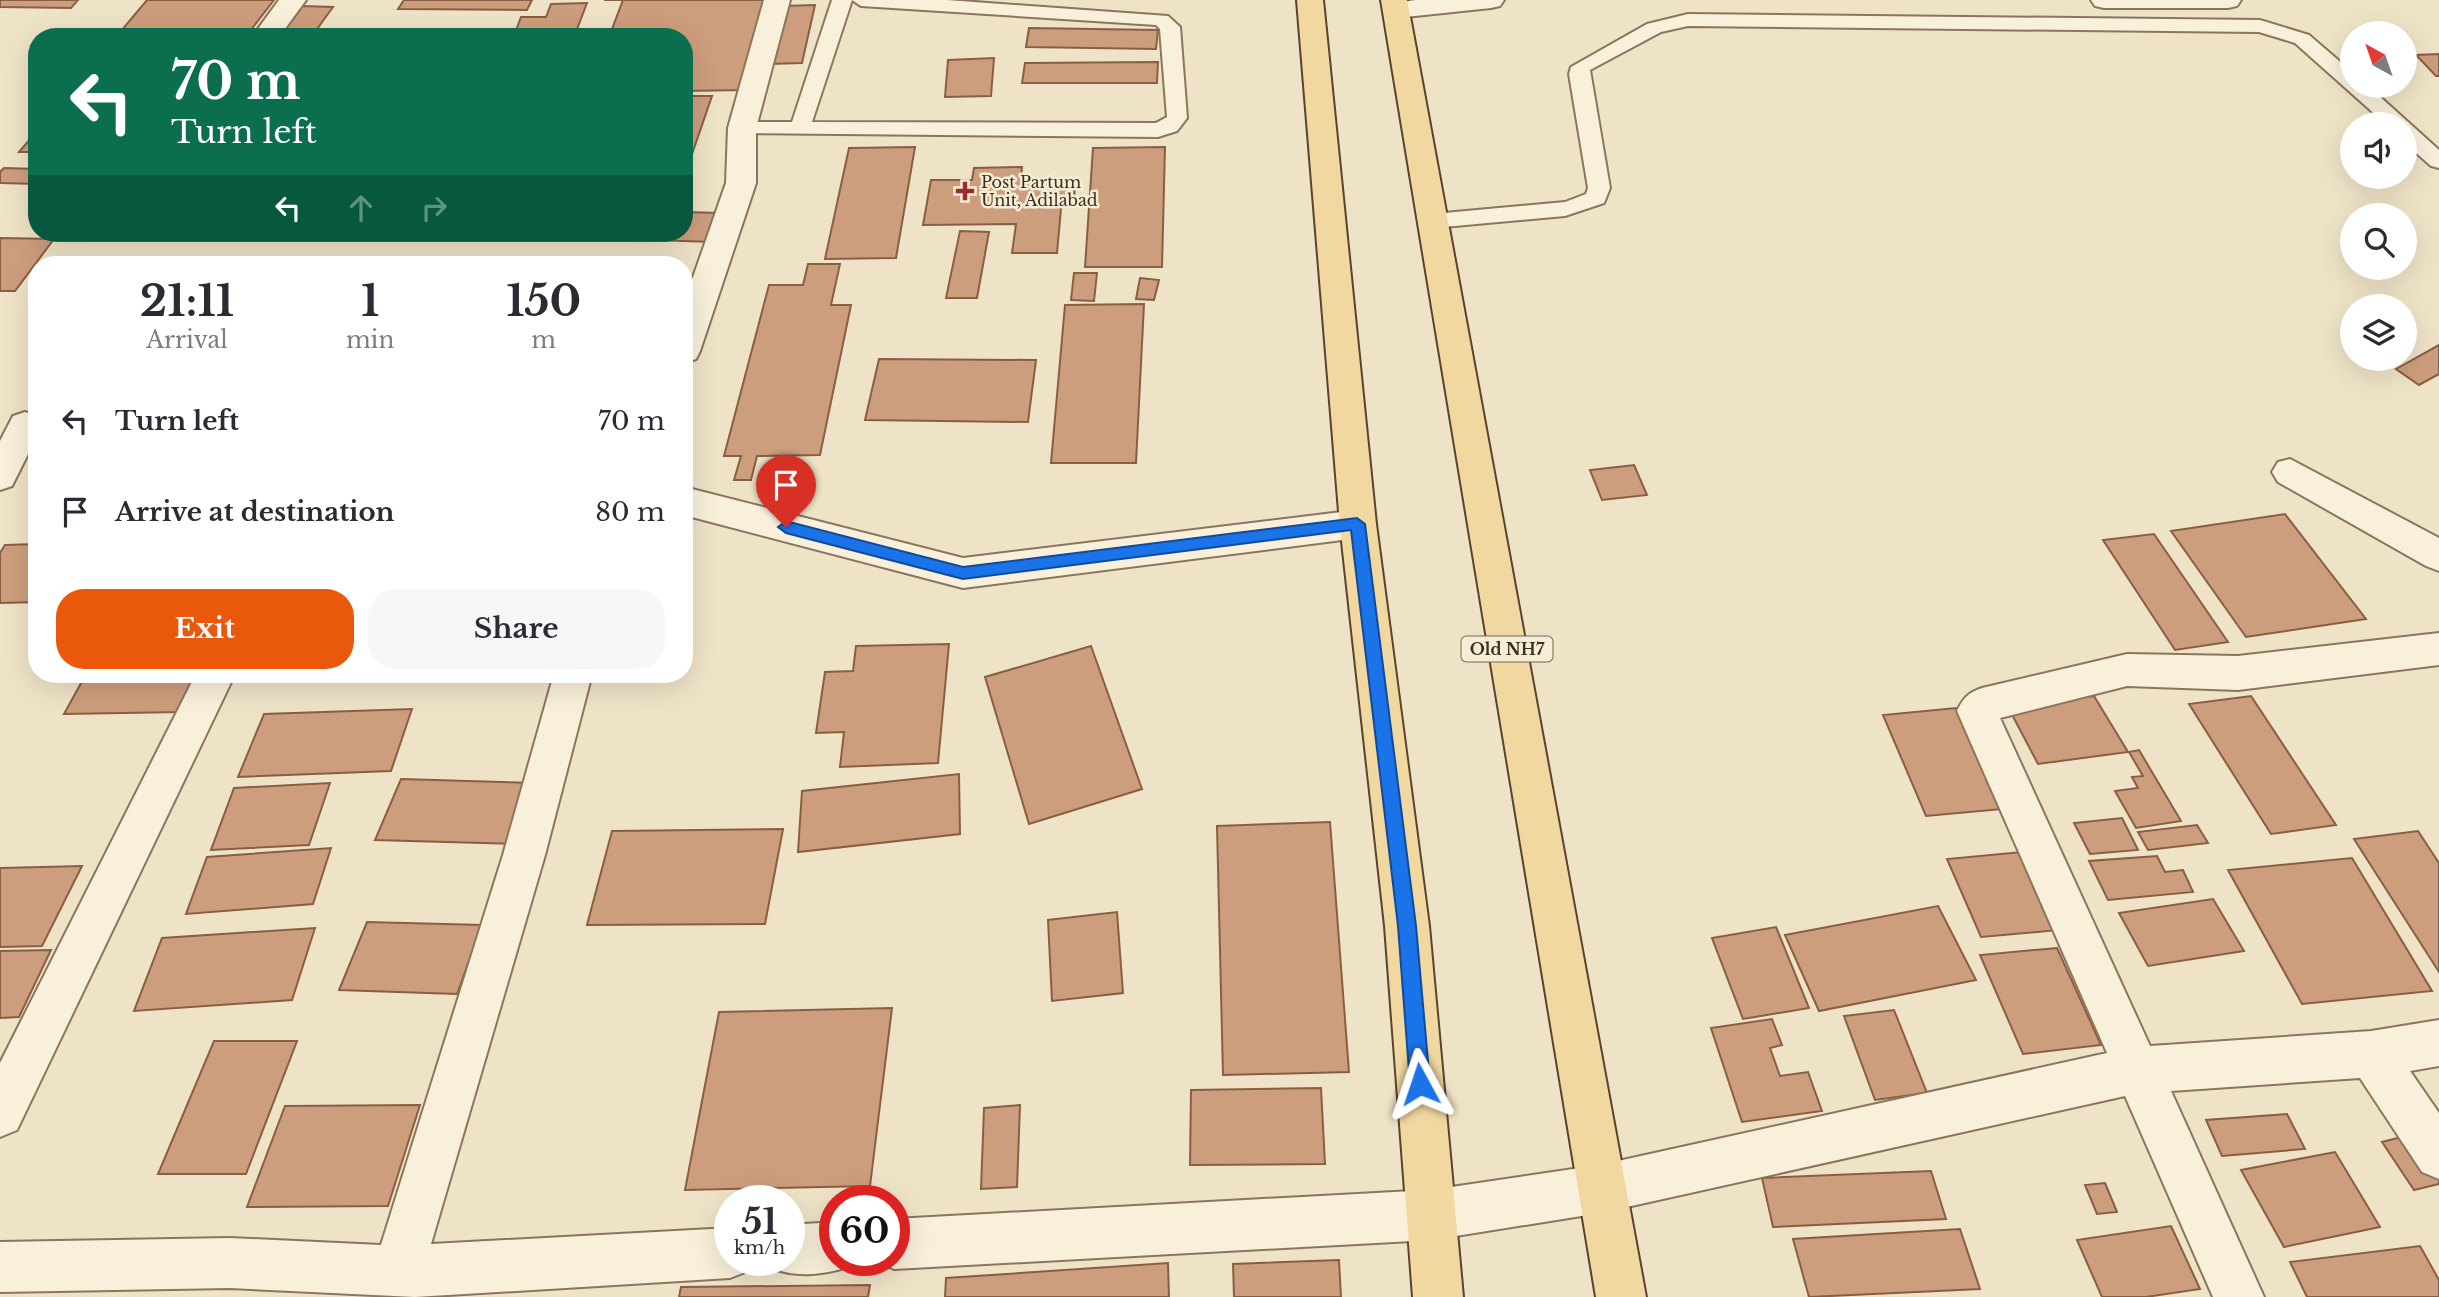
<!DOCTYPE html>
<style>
:root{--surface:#fff;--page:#f7f7f7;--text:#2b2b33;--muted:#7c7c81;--accent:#ea580c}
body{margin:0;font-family:"Libre Baskerville",serif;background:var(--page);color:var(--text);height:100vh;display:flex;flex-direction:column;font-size:26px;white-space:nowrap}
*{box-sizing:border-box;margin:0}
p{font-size:23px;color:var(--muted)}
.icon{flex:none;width:38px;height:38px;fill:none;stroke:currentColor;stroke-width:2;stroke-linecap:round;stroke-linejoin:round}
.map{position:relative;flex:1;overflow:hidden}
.sheet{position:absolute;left:28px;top:256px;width:665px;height:427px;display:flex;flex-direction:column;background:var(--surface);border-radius:28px;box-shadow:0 7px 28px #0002}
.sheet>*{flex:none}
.banner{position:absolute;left:28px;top:28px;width:665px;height:214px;border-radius:28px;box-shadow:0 7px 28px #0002;background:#0b6e4f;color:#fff;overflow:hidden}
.needle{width:46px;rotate:320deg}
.fabs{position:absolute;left:2340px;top:21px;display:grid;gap:14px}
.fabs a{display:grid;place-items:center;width:77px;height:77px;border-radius:50%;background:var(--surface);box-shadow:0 7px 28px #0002;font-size:35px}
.speed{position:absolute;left:714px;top:1185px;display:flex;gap:14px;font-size:35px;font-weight:700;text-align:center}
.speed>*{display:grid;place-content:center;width:91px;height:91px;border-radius:50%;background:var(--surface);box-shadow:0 7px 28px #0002;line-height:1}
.speed small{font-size:18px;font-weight:400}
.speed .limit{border:10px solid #d22;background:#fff;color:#111}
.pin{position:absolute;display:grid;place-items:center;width:60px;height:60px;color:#fff;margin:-72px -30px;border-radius:50% 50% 50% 0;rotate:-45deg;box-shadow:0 0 7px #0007}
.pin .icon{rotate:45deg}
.me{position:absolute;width:77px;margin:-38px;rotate:355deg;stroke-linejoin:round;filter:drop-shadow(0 0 5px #0008)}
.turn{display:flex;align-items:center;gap:24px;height:147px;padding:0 28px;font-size:32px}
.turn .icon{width:91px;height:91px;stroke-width:2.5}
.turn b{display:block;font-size:49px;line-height:60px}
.lanes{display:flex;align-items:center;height:66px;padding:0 28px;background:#0003;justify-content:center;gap:35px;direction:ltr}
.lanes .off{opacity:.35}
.eta{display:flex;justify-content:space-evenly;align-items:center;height:119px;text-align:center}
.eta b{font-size:42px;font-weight:700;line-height:49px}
.action{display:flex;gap:14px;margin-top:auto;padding:14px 28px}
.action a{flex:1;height:80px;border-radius:28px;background:var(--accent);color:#fff;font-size:28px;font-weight:700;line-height:80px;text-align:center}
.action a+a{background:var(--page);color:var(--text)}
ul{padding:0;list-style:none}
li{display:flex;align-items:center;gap:21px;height:91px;padding:0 28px}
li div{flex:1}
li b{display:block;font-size:26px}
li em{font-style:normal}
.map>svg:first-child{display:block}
</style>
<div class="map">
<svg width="2439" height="1297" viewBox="0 0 2439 1297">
<rect width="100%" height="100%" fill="#efe3c7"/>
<!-- building -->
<path fill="#cd9e7d" stroke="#8a5e42" stroke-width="2" d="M0,0H78L71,8L0,7Z
M147,0H274L247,35L116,37Z
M404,0H532L527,10L398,9Z
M604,0H770L746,90L684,91V37H609L623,0Z
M587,3L574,37L515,33L521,17H546L551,4Z
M815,5L802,63L768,64L783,6Z
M302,6L333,7L312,36L279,35Z
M1029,28L1158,30L1156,49L1026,47Z
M2439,54V76H2436L2416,55Z
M994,58L991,96L945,97L948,60Z
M1158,62L1157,83H1022L1025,63Z
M684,96H712L691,157H684Z
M37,131V152H19Z
M915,147L896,258L825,259L849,148Z
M1165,147L1162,267H1085L1093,148Z
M1022,167L1021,180L1076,179L1074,197L1062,198L1057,253H1012L1016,224L923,225L931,180H972L974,168Z
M4,168L37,169V184L0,183V172Z
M684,212L722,213L713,242L437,233H684Z
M960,231L989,232L977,298H946Z
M0,238L54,239L15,291H0Z
M808,264H840L831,305H851L820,455L757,456L751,480H734L741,456H724L769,285H803Z
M1074,273H1097L1094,301L1071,300Z
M1140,278L1159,280L1154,300L1136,299Z
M1144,304L1136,463H1051L1065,305Z
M2439,345V374L2419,385L2396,369Z
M879,359L1036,360L1028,422L865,420Z
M1634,465L1647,495L1602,500L1590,470Z
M2285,514L2366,619L2246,637L2171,531Z
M2154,534L2228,642L2175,650L2103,540Z
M37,544V602L0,603V553L5,545Z
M949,644L938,763L840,767L844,732L816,733L825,672L853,671L856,646Z
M1091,646L1142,789L1029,824L985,677Z
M86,674H199L181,712L64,714Z
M2094,696L2128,752L2038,764L2008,707Z
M2251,696L2336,825L2271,834L2189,704Z
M1956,708L2003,809L1926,816L1883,715Z
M412,709L391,771L238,777L264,714Z
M2139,750L2181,821L2136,828L2115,791L2138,788L2132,777L2143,776L2129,752Z
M959,774L960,834L798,852L802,791Z
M401,779L537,783L515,844L375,840Z
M330,783L309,845L211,850L234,788Z
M2122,818L2138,850L2090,854L2074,823Z
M1330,822L1349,1072L1223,1075L1217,826Z
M2197,825L2208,843L2148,850L2138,832Z
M783,829L765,924L587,925L612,831Z
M2418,831L2439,863V972L2354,839Z
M331,848L313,904L186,914L207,857Z
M2022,852L2059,930L1981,937L1947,859Z
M2157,856L2165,872L2183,870L2193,892L2108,900L2089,861Z
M2352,858L2432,991L2302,1004L2228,870Z
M82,866L42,946L0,947V868Z
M2213,899L2244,951L2148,966L2119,913Z
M1938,906L1976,980L1819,1011L1785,935Z
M1117,912L1123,993L1052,1001L1048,920Z
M367,922L482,925L457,994L339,990Z
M1776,927L1809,1008L1743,1019L1712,938Z
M315,928L292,1000L134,1011L162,938Z
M2057,948L2101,1045L2023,1054L1980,955Z
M51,950L19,1017L0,1018V951Z
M892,1008L870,1186L685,1190L719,1012Z
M1894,1010L1927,1093L1875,1100L1844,1016Z
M1772,1019L1782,1045L1770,1048L1780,1076L1808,1072L1822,1111L1742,1122L1711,1028Z
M214,1041H297L246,1174H158Z
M1321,1088L1325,1164L1190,1165L1191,1090Z
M420,1105L388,1206L247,1207L285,1106Z
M1020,1105L1017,1187L981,1189L984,1108Z
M2287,1114L2305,1149L2222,1156L2206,1120Z
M2418,1133L2439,1164V1184L2414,1190L2382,1142Z
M2335,1152L2380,1227L2284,1247L2241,1170Z
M1931,1171L1946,1219L1773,1227L1762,1178Z
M2105,1183L2117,1212L2097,1214L2085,1185Z
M2171,1226L2200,1289L2146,1297H2102L2077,1240Z
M1960,1229L1980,1289L1809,1297L1793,1239Z
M2420,1246L2439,1280V1297H2307L2290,1262Z
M1339,1260L1341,1297H1234L1233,1264Z
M1168,1263L1169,1297H945L946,1278Z
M870,1285L868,1297H679L681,1287Z"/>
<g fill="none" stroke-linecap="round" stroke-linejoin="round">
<defs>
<path id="service" d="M832,0H947L1168,16L1180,27L1187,118L1177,131L1158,137L735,133L732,128L735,123L742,122H792ZM852,0L861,6L1156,25L1160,29L1167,117L1156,123L812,122Z
M1688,14L2260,20L2309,35L2352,72V86H2368L2439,150V168L2431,166L2404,142V124H2386L2295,43L2259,32L1688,26L1661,32L1590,70L1610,188L1604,203L1565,216L1433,228L1425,226L1422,221L1425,216L1433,214L1565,202L1586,194L1588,188L1569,74L1571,67L1647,24Z"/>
<path id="minor" d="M279,0H306L279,37H252Z
M764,0H790L756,128V183L700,351L696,359L684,363V303L726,183L728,128Z
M1416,0H1504L1500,6L1491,8L1396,18L1387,16L1383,10L1387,4Z
M2091,0H2241L2237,6L2228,8H2104L2095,6Z
M25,412L37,416V436L12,486L0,490V441L13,416Z
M2290,459L2439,538V571L2426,566L2278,482L2272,472L2278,462Z
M684,487L963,558L1358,510L1371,514L1376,524L1371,534L1358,538L963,588L684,515Z
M2439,633V665L2238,690L2127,686L2000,718L2150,1046L2371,1031L2439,1020V1066L2410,1071L2439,1113V1179L2422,1172L2360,1078L2171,1091L2264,1297H2213L2125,1096L1600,1213L1431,1240L894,1269L876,1260H894V1219L1431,1190L1600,1165L2107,1053L1957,711C1964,697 1968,693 1982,688L2127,654L2238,656Z
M196,674H235L17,1130L0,1137V1063Z
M554,674H592L545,855L431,1244L730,1228V1260H752L748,1271L730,1278L415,1297L230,1288L0,1292V1242L230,1238L381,1245L503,855Z
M835,1222V1260H855L853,1265C827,1275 797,1278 771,1268L768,1260H789V1225Z"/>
<path id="primary" d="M1297,0H1323L1376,524L1429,926L1463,1297H1413L1385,926L1340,524Z
M1381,0H1407L1646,1297H1596Z"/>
</defs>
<!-- service casing -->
<use href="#service" stroke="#8b755c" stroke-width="4"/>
<!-- minor casing -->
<use href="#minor" stroke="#8b755c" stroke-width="4"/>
<!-- primary casing -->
<use href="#primary" stroke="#594330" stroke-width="4"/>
<!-- service -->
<use href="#service" fill="#f9f0db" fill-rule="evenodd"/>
<!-- minor -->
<use href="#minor" fill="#f9f0db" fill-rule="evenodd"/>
<!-- primary -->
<use href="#primary" fill="#f1d7a0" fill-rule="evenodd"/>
</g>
<!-- route -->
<path fill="#1a73e8" stroke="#114b97" stroke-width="2" d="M1357,518L1365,524L1416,926L1430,1084L1427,1091L1420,1093L1413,1091L1410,1084L1398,926L1351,530L963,579L786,533L778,527L786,521L963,567Z"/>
<!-- markers -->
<path fill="#9a2c2d" stroke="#f6edd7" stroke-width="2.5" d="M961.5 180.5h7v7h7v7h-7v7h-7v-7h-7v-7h7z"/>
<g text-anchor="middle" stroke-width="5" stroke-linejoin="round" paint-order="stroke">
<!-- far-poi labels -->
<g font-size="16" fill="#3b2d20" stroke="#f6edd7" text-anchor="start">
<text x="981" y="188">Post Partum<tspan x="981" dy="18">Unit, Adilabad</tspan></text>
</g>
<!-- shield labels -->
<rect fill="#f6edd7" stroke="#736757" stroke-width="2" x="1461.5" y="636.5" width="91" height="25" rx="5"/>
<g font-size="16" font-weight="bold" fill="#3b2d20">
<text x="1507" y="655">Old NH7</text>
</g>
</g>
</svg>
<div class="fabs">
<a><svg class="needle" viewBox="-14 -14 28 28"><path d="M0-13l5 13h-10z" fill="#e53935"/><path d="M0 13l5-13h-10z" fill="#7c7c81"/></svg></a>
<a><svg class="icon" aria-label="sound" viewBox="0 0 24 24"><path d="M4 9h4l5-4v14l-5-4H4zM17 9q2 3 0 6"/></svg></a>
<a><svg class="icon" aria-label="search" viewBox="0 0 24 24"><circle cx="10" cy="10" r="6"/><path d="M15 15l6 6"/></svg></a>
<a><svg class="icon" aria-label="layers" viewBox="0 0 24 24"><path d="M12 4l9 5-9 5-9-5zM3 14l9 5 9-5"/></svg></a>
</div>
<div class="speed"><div>51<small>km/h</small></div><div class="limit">60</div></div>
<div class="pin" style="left:786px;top:527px;background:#d93025"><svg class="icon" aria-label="arrive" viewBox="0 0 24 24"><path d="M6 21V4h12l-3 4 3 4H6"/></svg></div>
<svg class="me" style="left:1420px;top:1084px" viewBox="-20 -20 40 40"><path d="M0-17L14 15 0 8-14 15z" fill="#1a73e8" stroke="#fff" stroke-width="4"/></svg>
<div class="banner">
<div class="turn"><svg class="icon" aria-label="left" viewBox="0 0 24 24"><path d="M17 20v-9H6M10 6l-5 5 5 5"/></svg><div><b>70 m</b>Turn left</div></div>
<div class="lanes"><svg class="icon" aria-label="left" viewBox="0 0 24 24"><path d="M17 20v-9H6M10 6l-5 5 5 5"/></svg><svg class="icon off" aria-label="ahead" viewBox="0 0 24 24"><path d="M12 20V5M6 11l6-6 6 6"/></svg><svg class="icon off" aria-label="right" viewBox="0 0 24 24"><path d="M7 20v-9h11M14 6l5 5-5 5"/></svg></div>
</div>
<section class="sheet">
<div class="eta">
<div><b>21:11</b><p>Arrival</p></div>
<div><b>1</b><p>min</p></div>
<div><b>150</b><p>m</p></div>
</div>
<ul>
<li><svg class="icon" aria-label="left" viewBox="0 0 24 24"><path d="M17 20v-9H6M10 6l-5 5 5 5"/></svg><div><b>Turn left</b></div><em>70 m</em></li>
<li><svg class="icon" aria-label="arrive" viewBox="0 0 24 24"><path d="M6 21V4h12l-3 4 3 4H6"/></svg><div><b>Arrive at destination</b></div><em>80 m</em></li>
</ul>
<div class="action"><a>Exit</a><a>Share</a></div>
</section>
</div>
